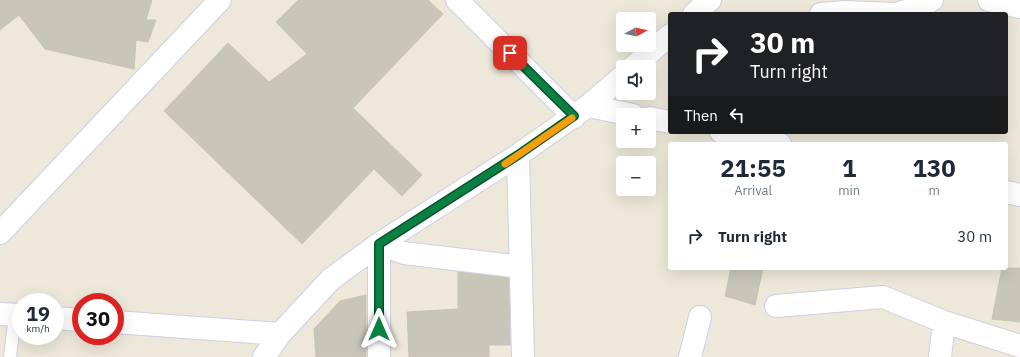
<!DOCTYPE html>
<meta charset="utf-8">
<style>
:root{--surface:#fff;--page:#f2f2f3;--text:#1f2937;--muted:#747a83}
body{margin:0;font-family:"IBM Plex Sans",sans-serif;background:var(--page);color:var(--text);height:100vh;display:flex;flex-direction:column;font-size:15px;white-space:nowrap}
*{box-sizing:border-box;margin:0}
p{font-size:13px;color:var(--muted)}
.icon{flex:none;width:22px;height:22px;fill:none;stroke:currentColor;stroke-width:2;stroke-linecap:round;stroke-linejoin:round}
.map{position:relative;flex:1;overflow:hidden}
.panel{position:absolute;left:668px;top:142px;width:340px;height:128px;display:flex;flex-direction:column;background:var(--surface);border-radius:4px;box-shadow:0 4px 16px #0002}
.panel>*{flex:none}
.guide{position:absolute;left:668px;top:12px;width:340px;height:122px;border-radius:4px;box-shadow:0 4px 16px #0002;background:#202124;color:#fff;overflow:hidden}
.needle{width:26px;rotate:82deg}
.buttons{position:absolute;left:616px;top:12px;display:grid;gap:8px}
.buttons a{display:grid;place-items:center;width:40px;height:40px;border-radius:4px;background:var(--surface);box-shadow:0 4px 16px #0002;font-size:20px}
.speed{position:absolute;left:12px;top:293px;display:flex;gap:8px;font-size:20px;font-weight:700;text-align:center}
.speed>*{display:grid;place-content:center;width:52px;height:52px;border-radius:50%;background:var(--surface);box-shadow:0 4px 16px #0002;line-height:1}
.speed small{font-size:10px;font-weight:400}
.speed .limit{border:6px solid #d22;background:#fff;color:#111}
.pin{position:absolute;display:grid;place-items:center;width:34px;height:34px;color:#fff;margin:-17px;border-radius:8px;box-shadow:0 2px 6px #0006}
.me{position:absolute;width:44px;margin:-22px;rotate:0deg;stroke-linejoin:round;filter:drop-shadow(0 0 3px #0008)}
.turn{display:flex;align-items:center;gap:14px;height:84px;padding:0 16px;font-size:18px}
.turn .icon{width:52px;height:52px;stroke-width:2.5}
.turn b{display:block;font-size:28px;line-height:34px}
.then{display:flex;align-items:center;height:38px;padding:0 16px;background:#0003;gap:8px;font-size:15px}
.eta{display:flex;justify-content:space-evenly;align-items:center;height:68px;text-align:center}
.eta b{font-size:24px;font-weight:700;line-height:28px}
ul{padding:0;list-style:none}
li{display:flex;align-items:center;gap:12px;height:52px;padding:0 16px}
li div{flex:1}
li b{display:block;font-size:15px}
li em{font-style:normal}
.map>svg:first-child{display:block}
</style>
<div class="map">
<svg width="1020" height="357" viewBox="0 0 1020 357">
<rect width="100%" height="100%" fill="#ede8d9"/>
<!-- building -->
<path fill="#c8c5b9" stroke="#c9c5b3" d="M0,0H152L146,20H156L148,42L136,40L134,69L45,49L19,15L0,30Z
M298,0H428L443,14L353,108L422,175L402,196L374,169L302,244L164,111L228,43L269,82L307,54L276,22Z
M731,268H763L755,305L725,296Z
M1002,268H1020V322L992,319Z
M458,272L509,278L510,345H489V357H409L407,312L458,309Z
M366,295V357H316L314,329L340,301Z"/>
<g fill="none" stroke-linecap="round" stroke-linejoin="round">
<defs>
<path id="service" d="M10,357L15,315"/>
<path id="minor" d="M457,0L574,117
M694,14L710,0
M821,14L845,12L895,14L921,7L932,0
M633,67L670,35
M588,106L633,115
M649,118L670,122
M721,132L780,144
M518,155L523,357
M1006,192L1020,195
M0,233L220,0
M776,306L883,297L944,322L1020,346
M0,314L21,315
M55,318L81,320
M115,322L280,334
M264,357L280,334L331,279L379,244L518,155L588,106L623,76
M379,357V244L404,253L521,267
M690,357L700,317
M940,357L944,322"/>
<path id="tertiary" d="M989,0L1020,7"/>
</defs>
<!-- service casing -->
<use href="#service" stroke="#cecfe4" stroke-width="14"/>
<!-- minor casing -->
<use href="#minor" stroke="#cecfe4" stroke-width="24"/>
<!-- tertiary casing -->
<use href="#tertiary" stroke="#cecfe4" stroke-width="24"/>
<!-- service -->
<use href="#service" stroke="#fff" stroke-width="12"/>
<!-- minor -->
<use href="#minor" stroke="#fff" stroke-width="22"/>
<!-- tertiary -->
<use href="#tertiary" stroke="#fff" stroke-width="22"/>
</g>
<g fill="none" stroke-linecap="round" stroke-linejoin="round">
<defs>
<path id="route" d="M379,329V244L518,155L574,116L510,53"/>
</defs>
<!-- route casing -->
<use href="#route" stroke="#07532c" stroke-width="10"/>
<!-- route -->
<use href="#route" stroke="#0b8043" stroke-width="7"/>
<!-- slow -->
<path stroke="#f59e0b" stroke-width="7" d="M505,164L572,118"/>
</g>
</svg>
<div class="buttons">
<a><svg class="needle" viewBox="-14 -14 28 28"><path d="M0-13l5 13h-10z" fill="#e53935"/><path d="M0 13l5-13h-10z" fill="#747a83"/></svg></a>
<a><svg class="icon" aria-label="sound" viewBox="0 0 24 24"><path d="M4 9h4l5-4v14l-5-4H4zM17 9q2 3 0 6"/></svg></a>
<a>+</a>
<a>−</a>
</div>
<div class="speed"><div>19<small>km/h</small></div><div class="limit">30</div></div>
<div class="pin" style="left:510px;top:53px;background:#d93025"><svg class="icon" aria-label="arrive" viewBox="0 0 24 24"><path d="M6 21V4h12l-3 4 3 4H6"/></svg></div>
<svg class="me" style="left:379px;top:329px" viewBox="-20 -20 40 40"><path d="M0-17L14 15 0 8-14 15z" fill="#0b8043" stroke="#fff" stroke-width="4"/></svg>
<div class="guide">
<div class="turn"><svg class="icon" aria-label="right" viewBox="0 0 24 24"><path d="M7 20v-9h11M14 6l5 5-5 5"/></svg><div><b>30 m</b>Turn right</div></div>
<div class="then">Then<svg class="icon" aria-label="left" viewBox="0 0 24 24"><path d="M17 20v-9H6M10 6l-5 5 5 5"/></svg></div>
</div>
<section class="panel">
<div class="eta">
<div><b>21:55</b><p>Arrival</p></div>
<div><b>1</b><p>min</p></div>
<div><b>130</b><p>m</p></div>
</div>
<ul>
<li><svg class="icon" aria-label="right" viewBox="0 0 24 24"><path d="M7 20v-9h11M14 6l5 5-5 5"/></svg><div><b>Turn right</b></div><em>30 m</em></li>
</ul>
</section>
</div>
